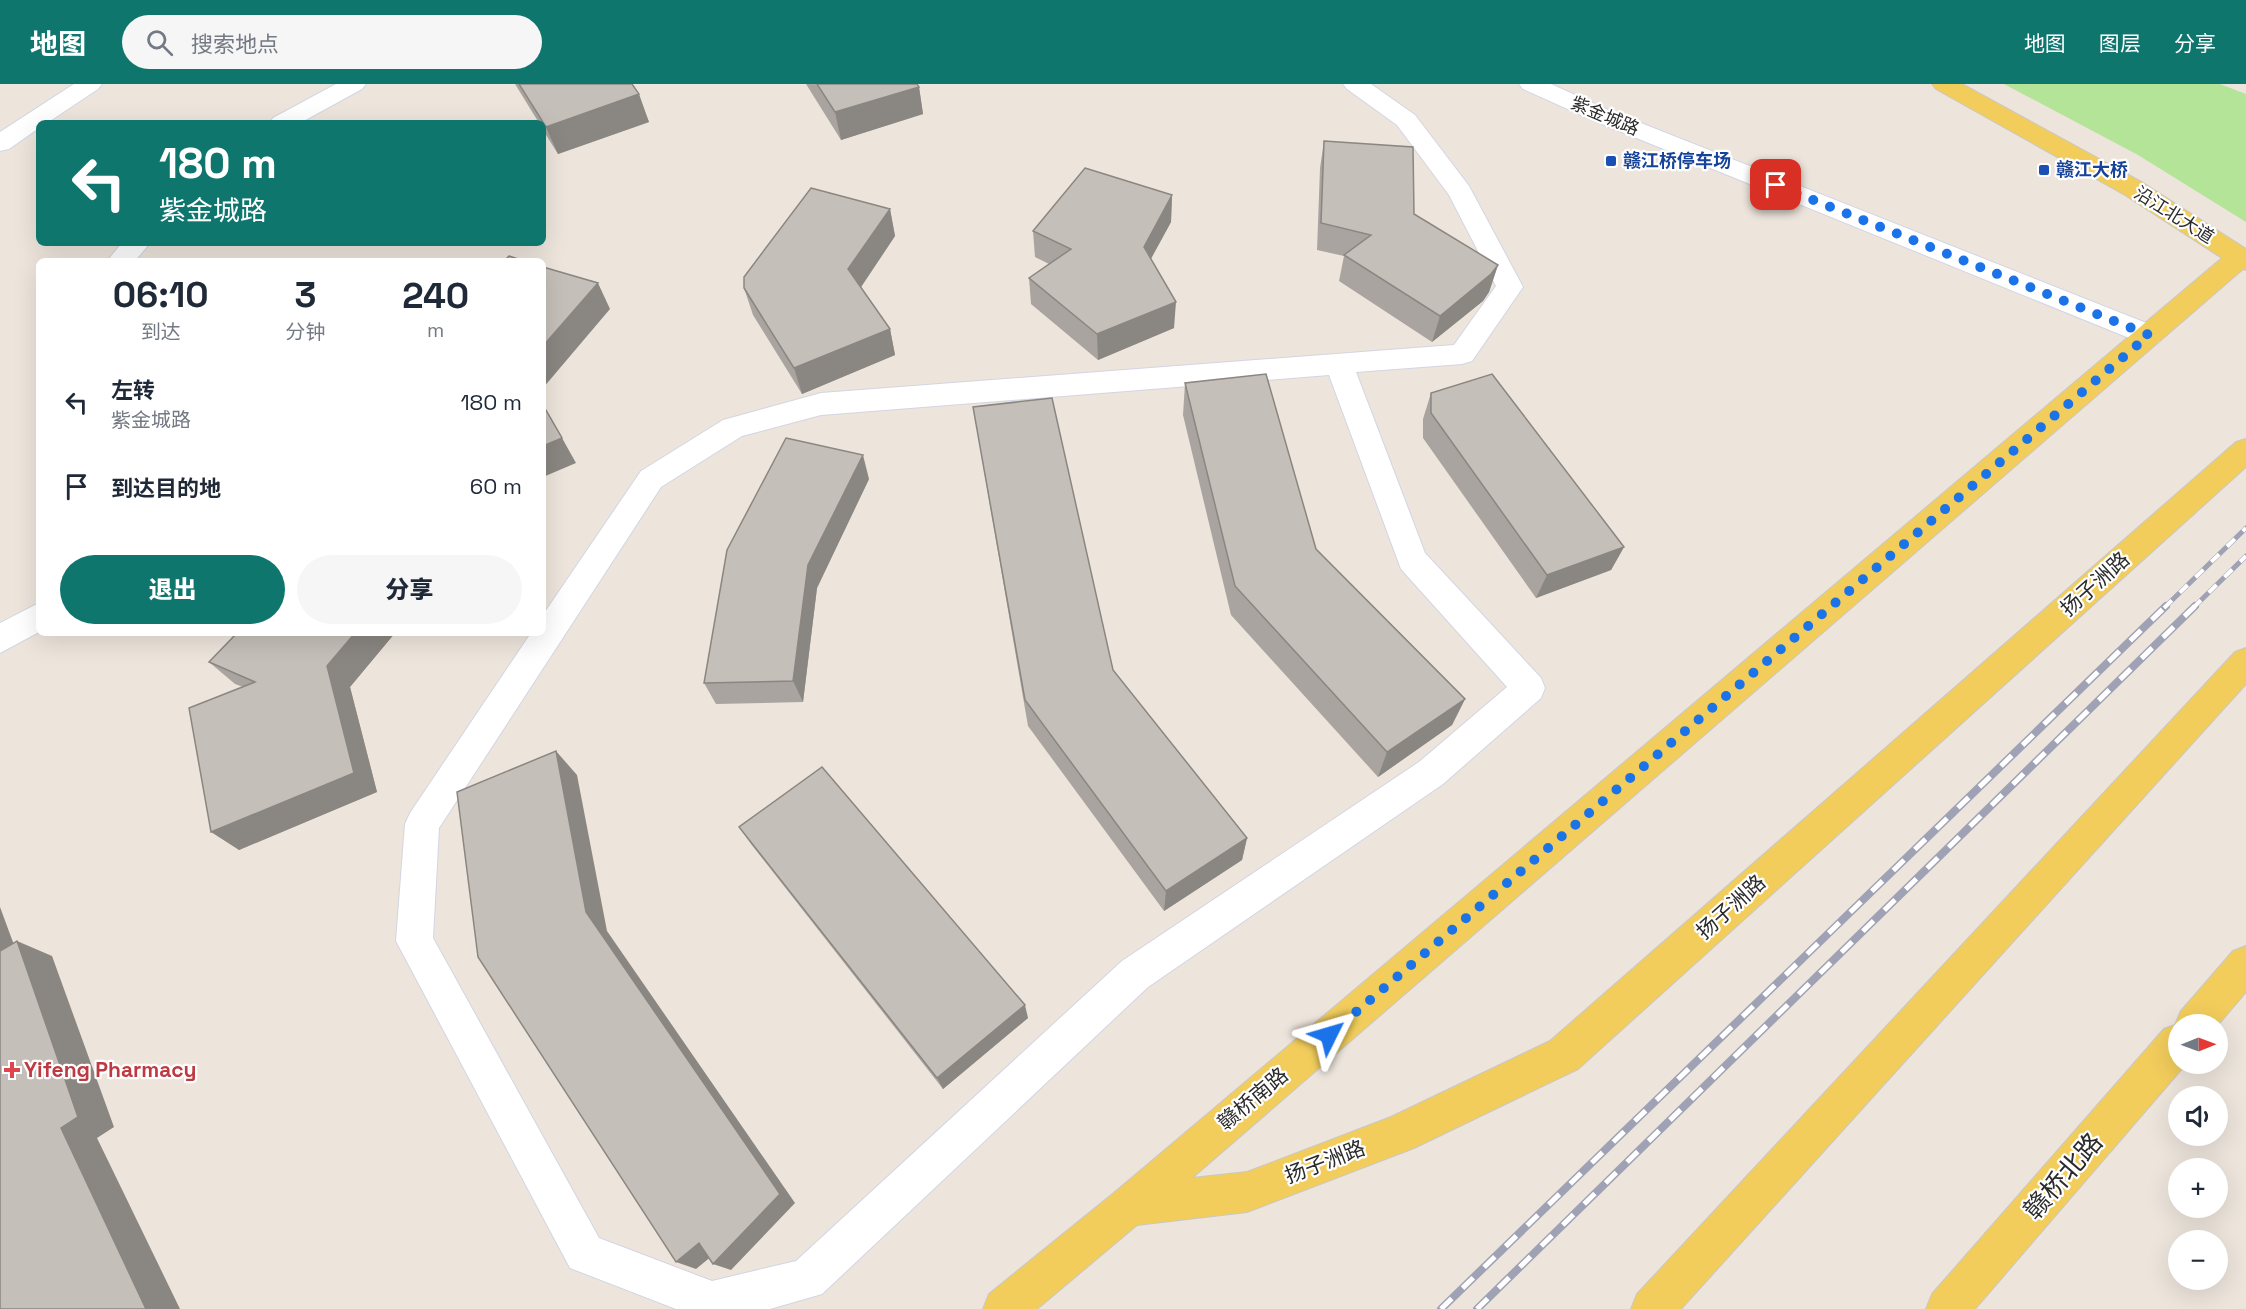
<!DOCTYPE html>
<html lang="zh">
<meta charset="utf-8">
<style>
:root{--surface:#fff;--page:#f6f6f7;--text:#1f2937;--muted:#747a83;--accent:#0f766e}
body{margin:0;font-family:"Space Grotesk","Noto Sans SC",sans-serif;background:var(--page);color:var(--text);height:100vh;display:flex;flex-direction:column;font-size:22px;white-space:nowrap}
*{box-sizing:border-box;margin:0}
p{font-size:20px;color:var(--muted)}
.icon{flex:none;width:33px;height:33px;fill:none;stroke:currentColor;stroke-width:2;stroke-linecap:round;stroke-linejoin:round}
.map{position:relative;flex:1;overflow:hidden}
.details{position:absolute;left:36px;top:174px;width:510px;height:378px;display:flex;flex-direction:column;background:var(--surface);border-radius:9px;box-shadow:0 6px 24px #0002}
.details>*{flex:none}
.hud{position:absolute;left:36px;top:36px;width:510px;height:126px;border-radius:9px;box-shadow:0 6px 24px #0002;background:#0f766e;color:#fff;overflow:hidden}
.needle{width:39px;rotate:89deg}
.controls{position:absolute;left:2168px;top:930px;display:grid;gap:12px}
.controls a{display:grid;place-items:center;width:60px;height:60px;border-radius:50%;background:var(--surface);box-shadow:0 6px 24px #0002;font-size:30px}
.pin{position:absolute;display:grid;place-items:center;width:51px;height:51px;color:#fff;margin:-26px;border-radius:12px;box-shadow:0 3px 9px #0006}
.me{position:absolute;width:66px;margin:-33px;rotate:50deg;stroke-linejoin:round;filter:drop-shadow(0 0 4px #0008)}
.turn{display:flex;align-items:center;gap:21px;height:126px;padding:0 24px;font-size:27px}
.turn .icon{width:78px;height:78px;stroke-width:2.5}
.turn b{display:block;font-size:42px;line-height:51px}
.eta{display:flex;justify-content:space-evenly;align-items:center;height:102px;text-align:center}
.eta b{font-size:36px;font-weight:800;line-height:42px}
.cta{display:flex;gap:12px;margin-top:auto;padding:12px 24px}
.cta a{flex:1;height:69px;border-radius:36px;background:var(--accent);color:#fff;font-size:24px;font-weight:800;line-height:69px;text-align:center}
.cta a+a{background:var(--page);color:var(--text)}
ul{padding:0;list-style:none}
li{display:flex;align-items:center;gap:18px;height:84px;padding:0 24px}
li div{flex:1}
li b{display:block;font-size:22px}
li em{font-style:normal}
header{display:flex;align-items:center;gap:36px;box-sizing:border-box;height:84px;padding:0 30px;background:var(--accent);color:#fff}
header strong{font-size:28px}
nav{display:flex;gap:33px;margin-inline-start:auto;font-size:21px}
.search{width:420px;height:54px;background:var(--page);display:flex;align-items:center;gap:15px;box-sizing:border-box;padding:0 21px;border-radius:33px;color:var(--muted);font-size:22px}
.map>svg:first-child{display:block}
</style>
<header>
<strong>地图</strong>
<div class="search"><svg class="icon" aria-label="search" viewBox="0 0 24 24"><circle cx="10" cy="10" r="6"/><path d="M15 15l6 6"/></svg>搜索地点</div>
<nav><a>地图</a><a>图层</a><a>分享</a></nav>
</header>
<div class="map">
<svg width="2246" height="1225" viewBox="0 0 2246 1225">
<rect width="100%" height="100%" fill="#ede5dc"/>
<!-- green -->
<path fill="#b3e498" d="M2004,0H2220L2246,10V138L2138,71Z"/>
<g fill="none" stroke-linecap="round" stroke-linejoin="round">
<defs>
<path id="minor" d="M74,0H102L98,5L47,39H39V44L9,65L0,67V48Z
M336,0H366L362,5L300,39H270L273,34Z
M1343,0H1371L1415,31L1469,102L1523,203L1472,277L1462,280L1356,288L1425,469L1541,594L1545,604L1541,614L1443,700L1148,903L822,1210L770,1225H676L570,1184L396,857L405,740L410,729L531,549H543V531L641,387L723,336L821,309L1454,261L1496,202L1449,111L1397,41L1347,5ZM1329,291L1401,485L1507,603L1419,678L1122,877L796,1177L712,1197L599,1154L433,854L439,744L661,403L742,352L821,331Z
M1519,0H1551L1608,26L2159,244L2163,251L2159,258L2149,261L2139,258L1592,36L1523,5Z
M122,159H150L135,177H107Z
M39,519V548L0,569V539Z"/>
<path id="major" d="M1932,0H1962L2143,99L2246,165V186L2243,185L1192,1094L1247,1088L1391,1033L1550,957L2236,358L2246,355V383L1578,985L1414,1064L1247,1128L1137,1141L1037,1225H983L989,1210L1115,1108L2222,174L2125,111L1936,5Z
M2246,564V600L1681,1225H1631L1637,1210L2235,568Z
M2246,862V908L2217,942L2178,940V980H2186L1975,1225H1926L1932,1210L2164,945L2175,941L2181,927L2233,867Z"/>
</defs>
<!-- minor casing -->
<use href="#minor" stroke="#d2d5e3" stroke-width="2"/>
<!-- major casing -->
<use href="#major" stroke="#c8c8c8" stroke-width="2"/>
<!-- minor -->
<use href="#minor" fill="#fff" fill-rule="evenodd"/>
<!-- major -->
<use href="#major" fill="#f2cd5c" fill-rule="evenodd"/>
<defs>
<path id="rail-far1" d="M2164,524L2246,444
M2193,524L2246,472"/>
<path id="rail" d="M1441,1225L2166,522
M1477,1225L2195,522"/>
</defs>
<!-- rail-far1 casing -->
<use href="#rail-far1" stroke="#9fa2b5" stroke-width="5"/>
<!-- rail casing -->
<use href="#rail" stroke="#9fa2b5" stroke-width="8"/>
<!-- rail-far1 -->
<use href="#rail-far1" stroke="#fff" stroke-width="4" stroke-dasharray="11" stroke-linecap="butt"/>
<!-- rail -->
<use href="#rail" stroke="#fff" stroke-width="5" stroke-dasharray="15" stroke-linecap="butt"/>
</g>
<!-- wall -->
<path fill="#a9a49f" d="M515,0H632L649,38L558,70L543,46V39H539Z
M806,0H917L919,3L923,30L841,56Z
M1324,57L1414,130L1498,181L1489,208L1483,217L1432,258L1339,197L1344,172L1317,166L1320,84Z
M1172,111L1171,138L1151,175L1174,244L1098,276L1031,220L1029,194L1049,180L1035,173L1033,147Z
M890,125L895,152L861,203L890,245L895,271L802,310L753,231L744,204Z
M1185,299L1316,465L1465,615L1452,641L1378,693L1231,531L1183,331Z
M1431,309L1624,463L1611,486L1536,514L1423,354V335Z
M973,323L1113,586L1247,754L1242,776L1164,827L1028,642Z
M869,395L817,504L803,618L716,620L704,599Z
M237,549H395L350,603L377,708L239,766L243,603L235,600L209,578Z
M739,743L1028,934L943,1005L751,760Z"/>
<!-- shaded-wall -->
<path fill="#8a8682" d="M919,3L923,30L841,56L835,28Z
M639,10L649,38L558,70L546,43Z
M1172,111L1171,138L1143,189L1144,163Z
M890,125L895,152L855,212L848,185Z
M1498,181L1489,208L1483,217L1432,258L1440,232Z
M598,199L610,225L543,304V262Z
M1176,218L1174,244L1098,276L1097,250Z
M890,245L895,271L802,310L794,284Z
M543,320L576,379L543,393Z
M863,371L869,395L817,504L803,618L793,597L808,481Z
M1624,463L1611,486L1536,514L1547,491Z
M355,549H395L350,603L377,708L239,766L211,748L327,582Z
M1465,615L1452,641L1378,693L1387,668Z
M556,667L577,691L607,847L795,1119L731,1186L713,1180L586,828Z
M1247,754L1242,776L1164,827L1166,807Z
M0,823L24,888L0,879Z
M17,857L52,872L114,1043L97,1054L180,1225H146L61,1044Z
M1025,921L1028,934L943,1005L937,994Z
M699,1159L718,1167L696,1185L676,1178Z"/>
<!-- building -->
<path fill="#c5bfb9" stroke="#8a8682" stroke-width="1.5" d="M519,0H632L639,10L546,43Z
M817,0H917L919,3L835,28Z
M1324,57L1413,63L1414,130L1498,181L1491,190L1440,232L1344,171L1371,151L1321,139Z
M1085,84L1172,111L1144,163L1176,218L1097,250L1029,194L1071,165L1033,147Z
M811,104L890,125L848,185L890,245L794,284L744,204V193Z
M509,172L524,177H504Z
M543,183L598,199L543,262Z
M1266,290L1316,465L1465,615L1387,668L1235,502L1185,299Z
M1492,290L1624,463L1547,491L1431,329V309Z
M1052,314L1113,586L1247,754L1166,807L1025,616L973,323Z
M543,321L562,354L543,362Z
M786,354L863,371L808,481L793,597L704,599L727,466Z
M237,549H355L327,582L354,689L211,748L189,624L255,598L209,578Z
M556,667L586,828L780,1110L713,1180L699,1159L676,1178L478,873L457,708Z
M822,683L1025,921L937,994L739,743Z
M17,857L78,1033L61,1044L146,1225H0V867Z"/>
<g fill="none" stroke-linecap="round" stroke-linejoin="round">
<!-- route -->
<path stroke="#1a73e8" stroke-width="10" stroke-dasharray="0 18" d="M1329,951L2149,251L1776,101"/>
</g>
<!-- markers -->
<g fill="#1a4fb4" stroke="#fff" stroke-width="2">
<rect x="1605" y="71" width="12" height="12" rx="3"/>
<rect x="2038" y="80" width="12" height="12" rx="3"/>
</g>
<path fill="#e0444e" stroke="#fff" stroke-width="2" d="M9 977h6v6h6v6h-6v6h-6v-6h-6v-6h6z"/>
<g text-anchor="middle" stroke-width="4.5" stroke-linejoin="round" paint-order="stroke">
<!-- far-street labels -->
<g font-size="18" fill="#2b2b2b" stroke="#fff">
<text transform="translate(1605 32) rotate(23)" y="6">紫金城路</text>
<text transform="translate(2174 131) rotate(32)" y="6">沿江北大道</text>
</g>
<!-- far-transit labels -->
<g font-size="18" font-weight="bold" fill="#164399" stroke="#fff" text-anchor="start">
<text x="1623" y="83">赣江桥停车场</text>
<text x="2056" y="92">赣江大桥</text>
</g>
<!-- street labels -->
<g font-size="21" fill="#2b2b2b" stroke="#fff">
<text transform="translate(2095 500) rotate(-42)" y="7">扬子洲路</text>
<text transform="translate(1731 823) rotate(-42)" y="7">扬子洲路</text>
<text transform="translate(1253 1015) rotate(-40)" y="7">赣桥南路</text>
<text transform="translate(1325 1078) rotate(-21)" y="7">扬子洲路</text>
</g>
<!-- health labels -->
<g font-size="21" font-weight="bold" fill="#be3a42" stroke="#fff" text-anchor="start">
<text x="24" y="993">Yifeng Pharmacy</text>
</g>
<!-- near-street labels -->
<g font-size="26" fill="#2b2b2b" stroke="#fff">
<text transform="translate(2063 1092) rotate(-49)" y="9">赣桥北路</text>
</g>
</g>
</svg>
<div class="controls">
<a><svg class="needle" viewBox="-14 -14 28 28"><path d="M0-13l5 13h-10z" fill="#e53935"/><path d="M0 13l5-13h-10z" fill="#747a83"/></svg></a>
<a><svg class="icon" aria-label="sound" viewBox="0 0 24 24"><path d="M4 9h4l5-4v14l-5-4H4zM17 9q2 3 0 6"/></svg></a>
<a>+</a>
<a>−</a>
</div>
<div class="pin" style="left:1776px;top:101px;background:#d93025"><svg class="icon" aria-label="arrive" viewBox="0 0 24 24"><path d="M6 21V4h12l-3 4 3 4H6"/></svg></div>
<svg class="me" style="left:1329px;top:951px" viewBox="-20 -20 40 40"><path d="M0-17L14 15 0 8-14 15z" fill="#1a73e8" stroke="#fff" stroke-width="4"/></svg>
<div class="hud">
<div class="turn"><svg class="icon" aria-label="left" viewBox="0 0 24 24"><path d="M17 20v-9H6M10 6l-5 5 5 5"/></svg><div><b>180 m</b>紫金城路</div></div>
</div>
<section class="details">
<div class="eta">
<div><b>06:10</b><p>到达</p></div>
<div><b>3</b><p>分钟</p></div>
<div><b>240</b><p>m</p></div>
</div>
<ul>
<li><svg class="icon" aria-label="left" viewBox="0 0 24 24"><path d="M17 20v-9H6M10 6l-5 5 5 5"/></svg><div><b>左转</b><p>紫金城路</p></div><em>180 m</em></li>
<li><svg class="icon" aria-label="arrive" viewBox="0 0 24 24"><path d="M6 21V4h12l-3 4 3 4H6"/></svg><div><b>到达目的地</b></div><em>60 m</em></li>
</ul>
<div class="cta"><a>退出</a><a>分享</a></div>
</section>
</div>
